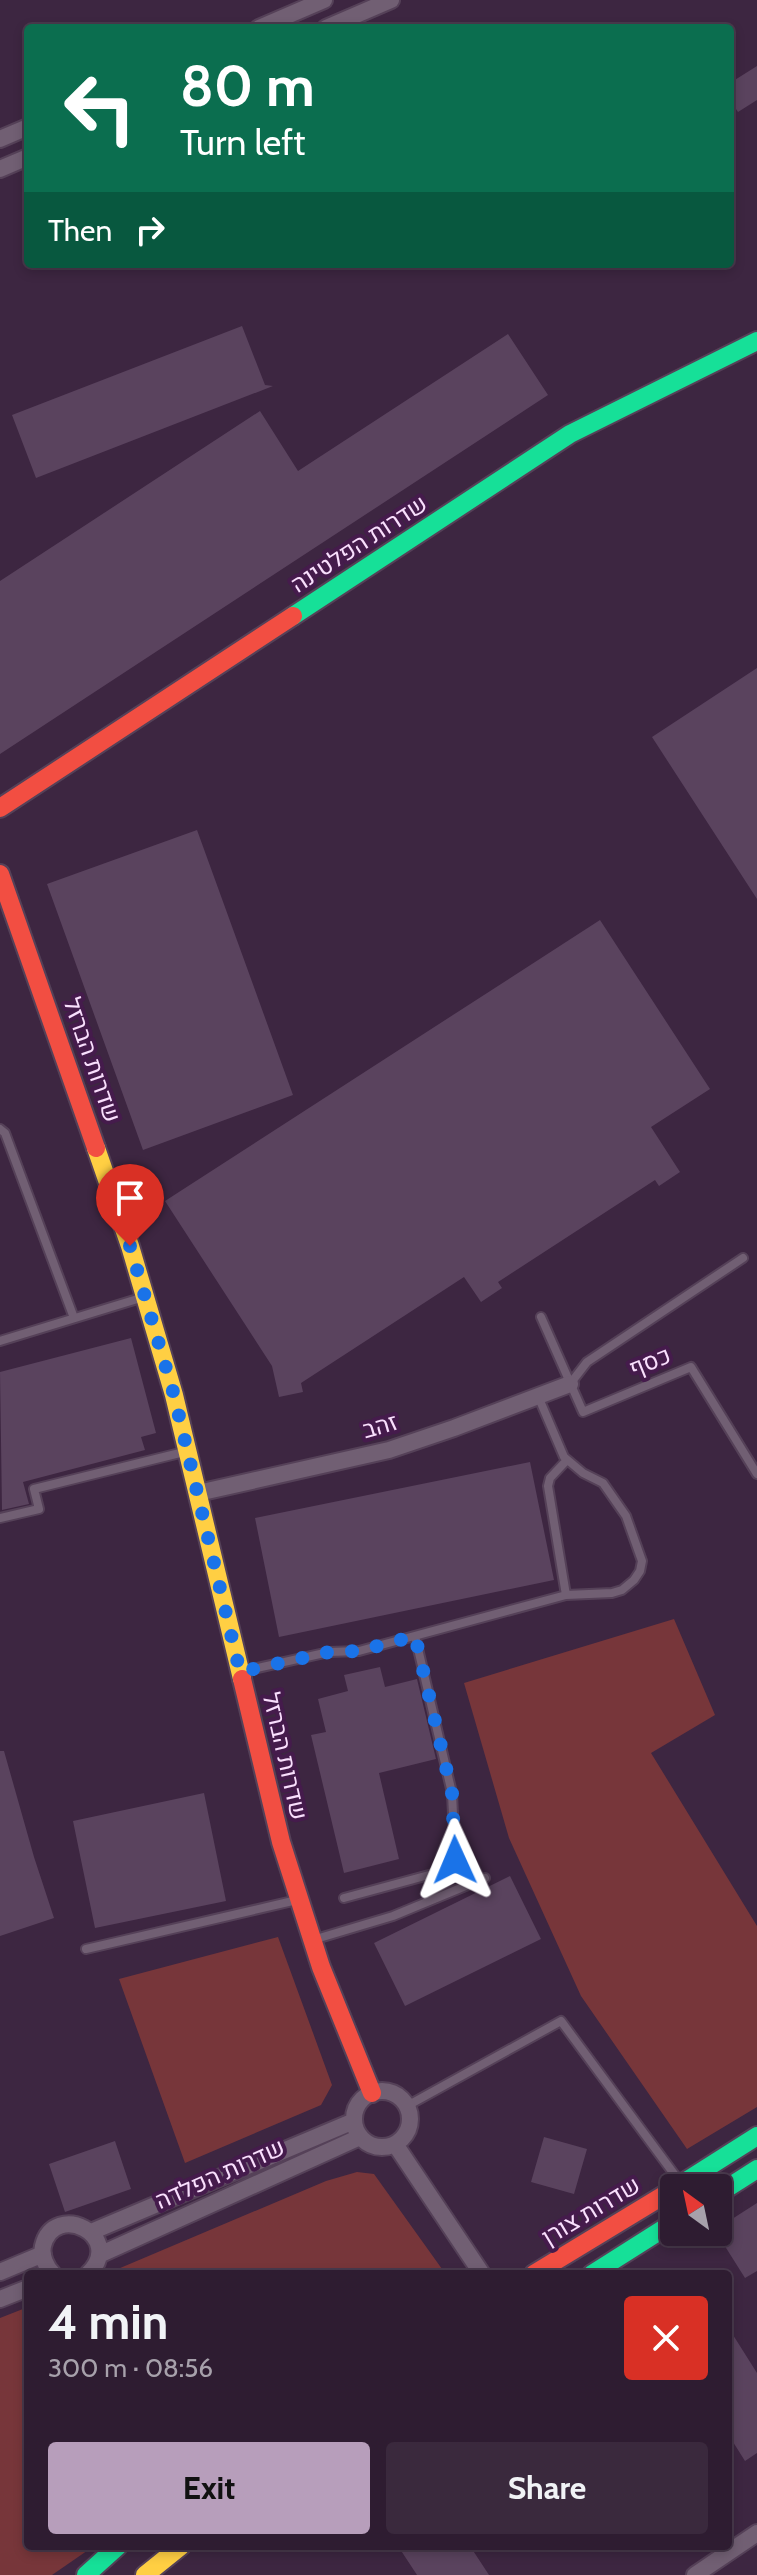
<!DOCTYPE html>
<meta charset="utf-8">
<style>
:root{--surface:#2e1c31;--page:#3a293d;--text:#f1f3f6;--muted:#a7a1ab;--line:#493a4d;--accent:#b79ebb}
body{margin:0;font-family:Cabin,Heebo,sans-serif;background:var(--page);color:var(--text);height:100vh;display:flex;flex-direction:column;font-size:30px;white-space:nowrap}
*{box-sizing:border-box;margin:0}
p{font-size:26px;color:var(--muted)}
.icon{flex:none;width:44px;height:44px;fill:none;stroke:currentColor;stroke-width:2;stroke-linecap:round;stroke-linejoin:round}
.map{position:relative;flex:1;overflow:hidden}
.panel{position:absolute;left:24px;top:2270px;width:708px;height:280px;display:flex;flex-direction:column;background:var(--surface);border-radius:8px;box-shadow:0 4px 12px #0003,0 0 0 2px var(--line)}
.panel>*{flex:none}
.top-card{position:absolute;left:24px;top:24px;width:710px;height:244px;border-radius:8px;box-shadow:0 4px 12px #0003,0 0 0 2px var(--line);background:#0b6e4f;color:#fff;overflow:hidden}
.needle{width:52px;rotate:327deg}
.fabs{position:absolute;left:660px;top:2174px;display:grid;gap:16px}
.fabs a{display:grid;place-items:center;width:72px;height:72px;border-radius:8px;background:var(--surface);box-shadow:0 4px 12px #0003,0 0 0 2px var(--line);font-size:40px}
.pin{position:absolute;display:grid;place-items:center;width:68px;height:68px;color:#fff;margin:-82px -34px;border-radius:50% 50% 50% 0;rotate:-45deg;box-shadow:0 0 8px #0007}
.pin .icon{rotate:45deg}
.me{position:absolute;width:88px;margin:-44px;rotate:359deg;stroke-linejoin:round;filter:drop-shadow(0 0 6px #0008)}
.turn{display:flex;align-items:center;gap:28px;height:168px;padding:0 24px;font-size:36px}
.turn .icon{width:104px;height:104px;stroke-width:2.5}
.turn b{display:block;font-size:56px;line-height:68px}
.then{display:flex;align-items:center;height:76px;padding:0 24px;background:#0003;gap:16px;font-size:30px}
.round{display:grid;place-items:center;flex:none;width:84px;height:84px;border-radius:8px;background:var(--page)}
.overview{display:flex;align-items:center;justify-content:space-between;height:136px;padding:0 24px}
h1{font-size:48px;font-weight:700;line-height:60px}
.action{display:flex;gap:16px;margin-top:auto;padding:16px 24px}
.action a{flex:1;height:92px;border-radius:8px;background:var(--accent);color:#111;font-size:32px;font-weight:700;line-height:92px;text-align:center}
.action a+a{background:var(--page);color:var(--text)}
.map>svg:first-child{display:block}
</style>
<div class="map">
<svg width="757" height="2575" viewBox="0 0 757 2575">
<rect width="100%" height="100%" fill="#3d2641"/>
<!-- green -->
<path fill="#77363a" d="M674,1619L715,1715L651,1753L757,1926V2107L687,2149L581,1996L509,1838L464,1683Z
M278,1937L332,2085L321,2105L185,2163L119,1979Z
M357,2172L374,2174L442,2269V2274H106L326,2181Z
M28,2307V2546H94L52,2575H0V2318Z"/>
<!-- building -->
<path fill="#5a435e" d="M757,66V100L738,112L730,100V83Z
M242,326L265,385L273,386L36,478L12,415Z
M508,334L548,395L0,754V581L260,411L298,471Z
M757,668V899L652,737Z
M197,830L293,1095L143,1150L47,884Z
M600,920L710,1089L651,1127L680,1172L659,1186L655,1180L498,1282L502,1288L481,1302L464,1277L301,1383L303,1392L279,1397L272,1366L165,1201Z
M131,1338L156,1433L141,1437L145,1450L23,1482L29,1504L2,1510L0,1372Z
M530,1462L554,1580L279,1637L255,1518Z
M380,1667L385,1687L417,1679L436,1759L379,1773L399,1859L344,1873L311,1735L326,1732L318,1699L348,1691L344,1675Z
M0,1751H4L34,1857L54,1918L0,1936Z
M204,1793L226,1901L95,1928L73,1821Z
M510,1876L541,1939L405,2006L374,1943Z
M544,2137L587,2149L574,2194L531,2182Z
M115,2141L131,2189L65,2212L49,2164Z
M757,2203V2271L745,2278L716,2232L718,2228Z
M728,2327L757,2373V2453L745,2461L728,2434Z
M398,2546H470L489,2575H417Z"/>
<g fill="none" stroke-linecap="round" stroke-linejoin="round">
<defs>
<path id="lane" d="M0,1129L5,1133L74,1318
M541,1317L583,1412L691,1367L757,1474
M0,1341L144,1297
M570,1384L587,1362L743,1258
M0,1518L39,1509L34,1489L184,1452
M566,1595L548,1486L550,1478L567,1460
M244,1671L329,1652L359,1651L566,1595L612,1593L622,1590L634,1580L640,1571L642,1561L626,1516L603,1483L583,1473L564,1457L538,1396
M344,1898L440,1872L448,1869L455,1860L452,1793L415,1636
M316,1939L393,1916L485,1878
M86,1949L297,1900
M407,2106L561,2021L680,2182"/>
<path id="street" d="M259,28L324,0
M326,28L391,0
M0,139L28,127
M0,169L28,157
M198,1493L389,1450L454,1428L570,1384
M354 2119a28 28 0 1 1 56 0a28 28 0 1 1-56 0Z
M395,2144L482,2274
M91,2232L354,2121
M99,2255L360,2137
M0,2272L43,2254
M53,2274C46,2267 41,2256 43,2246C54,2200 127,2236 88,2274
M0,2299L28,2288
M695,2575L757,2533"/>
<path id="fast" d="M293,616L570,434L757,341
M675,2188L757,2136
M718,2194L757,2169
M592,2274L674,2222
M86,2575L118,2546"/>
<path id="slow" d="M96,1148L130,1246L174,1395L242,1679
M145,2575L181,2546"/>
<path id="jam" d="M0,808L293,616
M0,874L96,1148
M242,1679L281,1842L321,1967L372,2093
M534,2274L674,2189"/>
</defs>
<!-- lane casing -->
<use href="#lane" stroke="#554158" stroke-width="12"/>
<!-- street casing -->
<use href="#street" stroke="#554158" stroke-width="20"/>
<!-- fast casing -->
<use href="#fast" stroke="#554158" stroke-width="22"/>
<!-- slow casing -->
<use href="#slow" stroke="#554158" stroke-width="22"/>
<!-- jam casing -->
<use href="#jam" stroke="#554158" stroke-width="22"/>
<!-- lane -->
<use href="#lane" stroke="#715f73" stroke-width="8"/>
<!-- street -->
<use href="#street" stroke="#715f73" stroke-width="16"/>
<!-- fast -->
<use href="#fast" stroke="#16e098" stroke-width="18"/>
<!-- slow -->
<use href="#slow" stroke="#ffcf43" stroke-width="18"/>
<!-- jam -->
<use href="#jam" stroke="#f24e42" stroke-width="18"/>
</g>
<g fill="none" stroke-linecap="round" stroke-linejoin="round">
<!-- route -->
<path stroke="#1a73e8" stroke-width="14" stroke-dasharray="0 25.2" d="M130,1246L174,1395L240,1672L329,1652L359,1651L415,1636L452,1793L455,1860"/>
</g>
<g text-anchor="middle" stroke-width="8" stroke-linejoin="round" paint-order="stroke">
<!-- street labels -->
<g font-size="24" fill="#f9dffd" stroke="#451b4c">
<text transform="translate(359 544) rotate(-33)" y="8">שדרות הפלטינה</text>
<text transform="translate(92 1060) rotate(71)" y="8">שדרות הברזל</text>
<text transform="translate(650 1362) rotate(-22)" y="8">כסף</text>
<text transform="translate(380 1426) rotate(-16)" y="8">זהב</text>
<text transform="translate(285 1756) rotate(77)" y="8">שדרות הברזל</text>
<text transform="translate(220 2174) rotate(-24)" y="8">שדרות הפלדה</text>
<text transform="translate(591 2211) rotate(-31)" y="8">שדרות צורן</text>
</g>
</g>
</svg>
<div class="fabs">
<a><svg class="needle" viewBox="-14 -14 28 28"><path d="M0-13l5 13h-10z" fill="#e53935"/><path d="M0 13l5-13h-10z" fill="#a7a1ab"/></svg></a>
</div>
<div class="pin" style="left:130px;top:1246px;background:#d93025"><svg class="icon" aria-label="arrive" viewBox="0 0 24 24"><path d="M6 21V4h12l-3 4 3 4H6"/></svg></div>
<svg class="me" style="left:455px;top:1860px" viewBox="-20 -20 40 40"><path d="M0-17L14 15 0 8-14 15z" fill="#1a73e8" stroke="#fff" stroke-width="4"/></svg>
<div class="top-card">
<div class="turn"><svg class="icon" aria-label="left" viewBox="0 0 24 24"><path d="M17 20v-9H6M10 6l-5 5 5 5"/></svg><div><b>80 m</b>Turn left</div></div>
<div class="then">Then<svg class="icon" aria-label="right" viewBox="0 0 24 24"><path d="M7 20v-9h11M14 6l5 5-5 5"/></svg></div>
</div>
<section class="panel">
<div class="overview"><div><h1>4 min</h1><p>300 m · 08:56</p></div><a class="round" style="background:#d93025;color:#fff"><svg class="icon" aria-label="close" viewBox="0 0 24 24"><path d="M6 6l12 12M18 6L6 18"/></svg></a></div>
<div class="action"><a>Exit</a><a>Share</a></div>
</section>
</div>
